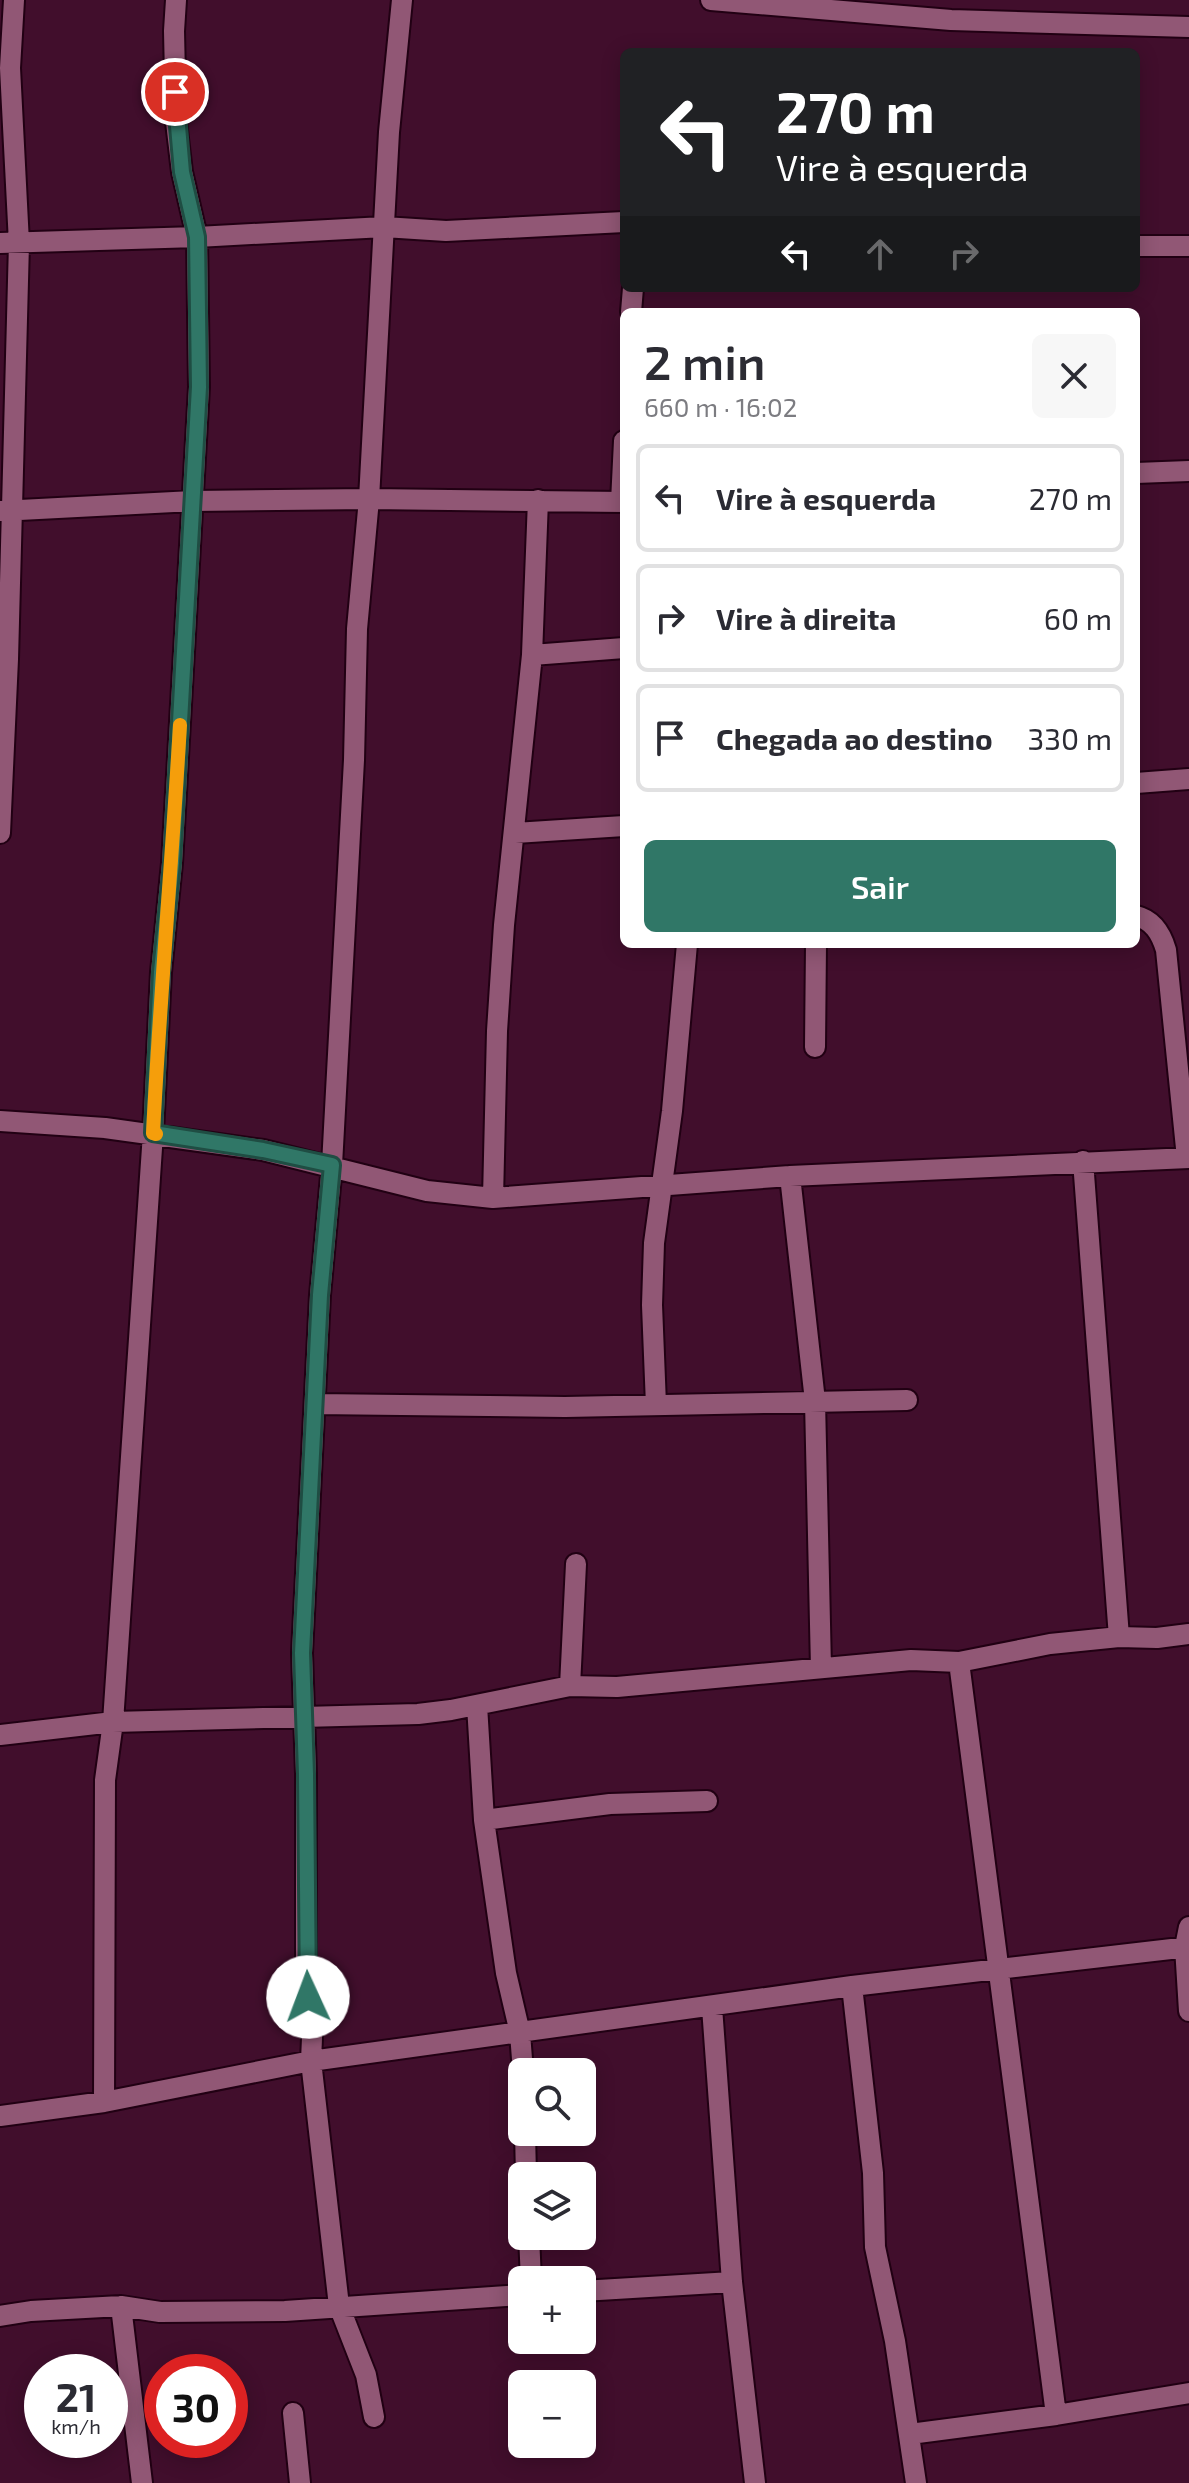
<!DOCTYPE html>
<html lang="pt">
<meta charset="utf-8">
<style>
:root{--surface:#fff;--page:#f7f7f7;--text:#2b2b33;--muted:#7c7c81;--line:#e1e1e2;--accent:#307767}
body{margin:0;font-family:"Exo 2",sans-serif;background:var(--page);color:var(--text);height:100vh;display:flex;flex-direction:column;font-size:30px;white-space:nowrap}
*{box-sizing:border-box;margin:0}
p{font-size:26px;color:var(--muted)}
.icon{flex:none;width:44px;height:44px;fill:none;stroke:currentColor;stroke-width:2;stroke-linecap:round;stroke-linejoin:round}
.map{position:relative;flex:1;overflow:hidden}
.side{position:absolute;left:620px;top:308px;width:520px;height:640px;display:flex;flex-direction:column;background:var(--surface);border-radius:12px;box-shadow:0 4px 20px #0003}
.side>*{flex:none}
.hud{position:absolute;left:620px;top:48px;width:520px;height:244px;border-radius:12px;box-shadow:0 4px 20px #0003;background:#202124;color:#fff;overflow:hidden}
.controls{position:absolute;left:508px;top:2058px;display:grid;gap:16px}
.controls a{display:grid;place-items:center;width:88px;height:88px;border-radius:12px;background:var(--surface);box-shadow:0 4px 20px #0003;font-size:40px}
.speed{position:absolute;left:24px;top:2354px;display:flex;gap:16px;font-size:40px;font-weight:700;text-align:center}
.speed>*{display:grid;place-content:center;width:104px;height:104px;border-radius:50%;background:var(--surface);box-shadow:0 4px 20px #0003;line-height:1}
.speed small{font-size:20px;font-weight:400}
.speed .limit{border:12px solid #d22;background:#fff;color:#111}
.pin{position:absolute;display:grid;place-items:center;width:68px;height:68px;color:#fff;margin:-34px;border:4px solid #fff;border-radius:50%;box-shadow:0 2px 8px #0007}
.me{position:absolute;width:88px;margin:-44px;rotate:358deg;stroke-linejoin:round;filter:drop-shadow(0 0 6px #0008)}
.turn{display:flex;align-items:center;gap:28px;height:168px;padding:0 24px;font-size:36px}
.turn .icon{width:104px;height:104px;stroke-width:2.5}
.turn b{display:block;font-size:56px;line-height:68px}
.lanes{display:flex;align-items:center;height:76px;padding:0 24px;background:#0003;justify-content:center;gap:40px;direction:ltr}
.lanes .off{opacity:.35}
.round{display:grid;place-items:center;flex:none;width:84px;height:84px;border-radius:12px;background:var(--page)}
.summary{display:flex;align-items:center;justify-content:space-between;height:136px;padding:0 24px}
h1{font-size:48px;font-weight:600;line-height:60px}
.primary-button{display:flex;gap:16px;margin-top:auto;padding:16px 24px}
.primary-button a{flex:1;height:92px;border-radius:12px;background:var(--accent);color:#fff;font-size:32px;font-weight:600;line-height:92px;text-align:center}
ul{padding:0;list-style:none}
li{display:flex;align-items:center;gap:24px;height:108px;margin:0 16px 12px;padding:0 8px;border:4px solid var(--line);border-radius:12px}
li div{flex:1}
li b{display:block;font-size:30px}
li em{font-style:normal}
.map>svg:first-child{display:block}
</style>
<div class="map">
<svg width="1189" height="2483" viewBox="0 0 1189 2483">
<rect width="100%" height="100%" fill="#410e2c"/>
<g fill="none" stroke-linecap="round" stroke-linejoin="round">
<defs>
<path id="street" d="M711,0L951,20L1189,27
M0,243L197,237L384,227L446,231L624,222
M1136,246H1189
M631,312L633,288
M1136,473L1189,471
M621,502L624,441
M0,511L193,501L369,499L624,502
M532,655L624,648
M1136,783L1189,779
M0,833L8,659L19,243L10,68L14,0
M515,833L624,826
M1136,916C1153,920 1161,933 1166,950L1187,1158
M815,1047L816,944
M0,1121L105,1128L263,1150L427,1191L493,1198L790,1176L1189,1158
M1083,1161L1119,1637
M790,1176L815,1401L821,1668
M493,1198L497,1031L504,925L532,655L538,500
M315,1404L565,1407L907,1400
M656,1405L652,1305L654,1243L672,1111L687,944
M959,1662L1056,2415
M570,1686L576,1564
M477,1705L484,1820L506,1973L520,2033L523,2072
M0,1735L113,1722L418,1714L451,1710L570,1686L617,1687L911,1660L959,1662L1050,1644L1119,1637L1157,1638L1189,1634
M484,1820L610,1804L707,1801
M1189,1927L1185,1947L1189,2011
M852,1986L873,2173L875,2247L895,2341L916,2483
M712,2007L732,2282L755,2483
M104,2102L105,1780L113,1722L153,1133L161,972L172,863L199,387L197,237L182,172L176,122L174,31L176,0
M0,2116L104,2102L311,2061L852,1986L1189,1947
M525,2132L526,2176
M529,2236L531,2280
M582,2291L732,2282
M121,2306L142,2483
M0,2316L31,2311L121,2306L160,2312L285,2311L522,2295
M293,2413L300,2483
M374,2417L366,2375L339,2306L311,2061L312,2038L306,1976V1774L302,1653L320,1295L332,1165L354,760L357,629L369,499L389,132L402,0
M910,2434L1056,2415L1189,2393"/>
</defs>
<!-- street casing -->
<use href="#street" stroke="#210013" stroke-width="24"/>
<!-- street -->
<use href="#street" stroke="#915775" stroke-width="20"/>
</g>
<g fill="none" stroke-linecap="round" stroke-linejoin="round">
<defs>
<path id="route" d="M175,92L182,172L197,237L199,387L172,863L161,972L153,1133L263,1150L332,1165L320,1295L302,1653L306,1774L308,1997"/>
</defs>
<!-- route casing -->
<use href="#route" stroke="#1f4d43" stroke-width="20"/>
<!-- route -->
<use href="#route" stroke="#307767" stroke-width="14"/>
<!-- slow -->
<path stroke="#f59e0b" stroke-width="14" d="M156,1134L153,1133C160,997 172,861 180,725"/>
</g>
</svg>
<div class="controls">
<a><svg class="icon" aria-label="search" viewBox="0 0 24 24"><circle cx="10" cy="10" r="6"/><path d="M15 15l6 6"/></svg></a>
<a><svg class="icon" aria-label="layers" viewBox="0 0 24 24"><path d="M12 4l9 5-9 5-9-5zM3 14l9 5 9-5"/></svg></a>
<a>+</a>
<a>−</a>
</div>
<div class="speed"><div>21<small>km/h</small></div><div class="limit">30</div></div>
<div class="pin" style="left:175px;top:92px;background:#d93025"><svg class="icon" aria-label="arrive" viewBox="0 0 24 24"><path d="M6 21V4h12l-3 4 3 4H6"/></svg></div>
<svg class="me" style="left:308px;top:1997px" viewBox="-20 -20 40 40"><circle r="19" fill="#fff"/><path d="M0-13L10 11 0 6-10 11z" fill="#307767"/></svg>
<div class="hud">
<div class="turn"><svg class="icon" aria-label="left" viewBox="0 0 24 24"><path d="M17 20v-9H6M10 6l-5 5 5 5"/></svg><div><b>270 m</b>Vire à esquerda</div></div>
<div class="lanes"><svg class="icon" aria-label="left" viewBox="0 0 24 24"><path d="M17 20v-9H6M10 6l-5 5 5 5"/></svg><svg class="icon off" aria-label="ahead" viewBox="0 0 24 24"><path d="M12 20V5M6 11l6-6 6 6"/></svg><svg class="icon off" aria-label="right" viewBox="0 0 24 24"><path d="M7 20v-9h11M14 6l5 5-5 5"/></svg></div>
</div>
<section class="side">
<div class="summary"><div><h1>2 min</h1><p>660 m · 16:02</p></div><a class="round"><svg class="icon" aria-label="close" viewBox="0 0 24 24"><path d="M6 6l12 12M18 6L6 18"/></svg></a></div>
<ul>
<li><svg class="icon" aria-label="left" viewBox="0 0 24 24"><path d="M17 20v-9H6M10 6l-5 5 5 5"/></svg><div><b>Vire à esquerda</b></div><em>270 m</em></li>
<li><svg class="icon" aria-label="right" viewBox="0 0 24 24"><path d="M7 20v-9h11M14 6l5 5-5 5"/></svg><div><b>Vire à direita</b></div><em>60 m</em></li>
<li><svg class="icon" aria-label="arrive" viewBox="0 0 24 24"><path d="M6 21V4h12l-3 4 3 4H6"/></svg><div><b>Chegada ao destino</b></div><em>330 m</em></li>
</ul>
<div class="primary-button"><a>Sair</a></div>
</section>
</div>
